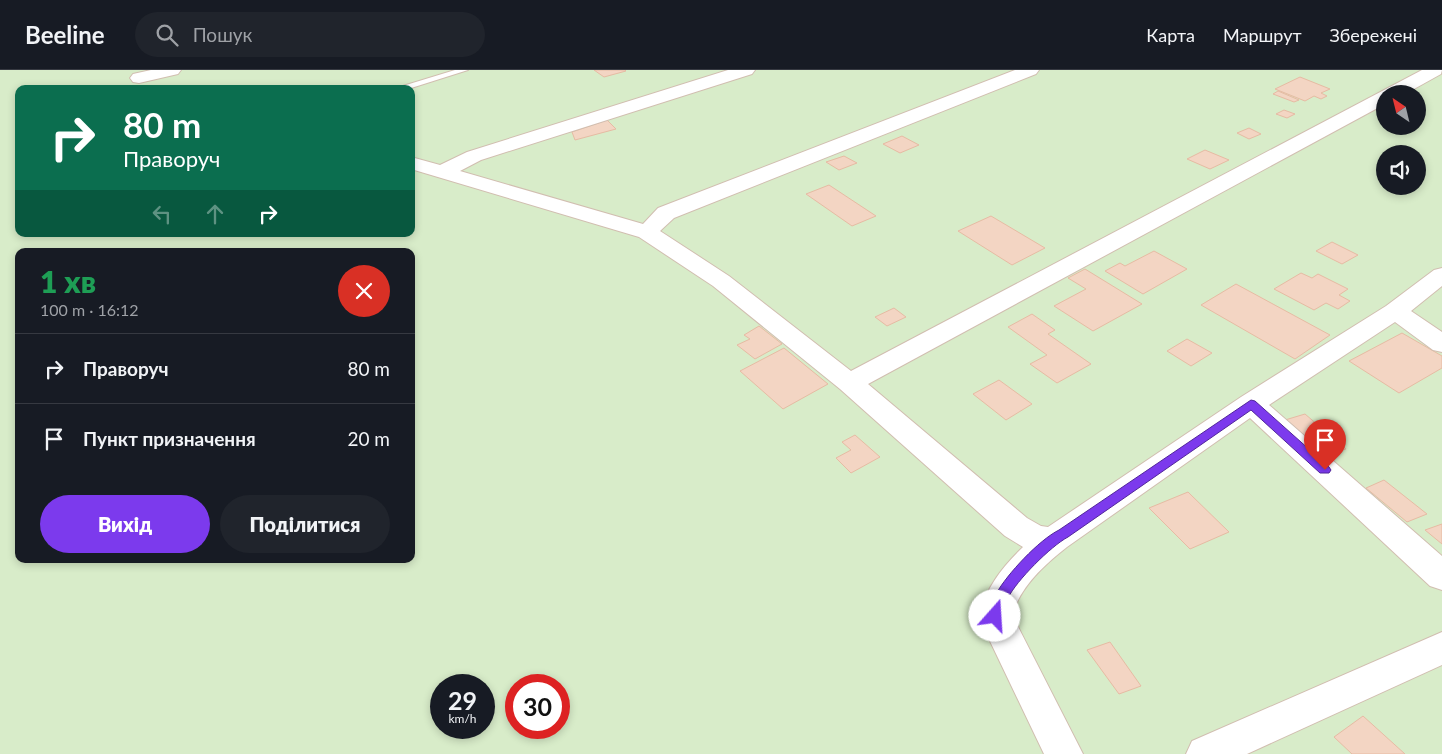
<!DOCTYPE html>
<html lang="uk">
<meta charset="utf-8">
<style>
:root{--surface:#171b24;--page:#20242c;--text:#f1f3f6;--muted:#9ea1a6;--line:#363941;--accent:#7c3aed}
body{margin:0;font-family:Lato,sans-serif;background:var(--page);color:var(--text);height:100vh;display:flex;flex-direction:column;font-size:19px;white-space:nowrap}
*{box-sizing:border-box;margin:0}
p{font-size:16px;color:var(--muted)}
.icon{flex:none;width:28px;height:28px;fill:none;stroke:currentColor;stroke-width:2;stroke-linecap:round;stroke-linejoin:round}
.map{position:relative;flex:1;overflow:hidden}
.drawer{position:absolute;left:15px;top:178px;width:400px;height:315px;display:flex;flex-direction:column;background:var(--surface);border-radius:10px;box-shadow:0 2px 8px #0003}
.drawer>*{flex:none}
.guide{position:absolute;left:15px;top:15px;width:400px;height:152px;border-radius:10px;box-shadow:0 2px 8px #0003;background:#0b6e4f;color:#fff;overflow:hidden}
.needle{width:32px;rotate:325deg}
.buttons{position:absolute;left:1376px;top:15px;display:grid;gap:10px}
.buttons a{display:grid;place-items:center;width:50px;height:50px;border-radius:50%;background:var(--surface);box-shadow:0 2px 8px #0003;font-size:25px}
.speed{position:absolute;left:430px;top:604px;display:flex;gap:10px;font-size:25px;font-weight:700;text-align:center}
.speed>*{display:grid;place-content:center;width:65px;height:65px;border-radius:50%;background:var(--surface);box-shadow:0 2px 8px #0003;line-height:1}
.speed small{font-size:12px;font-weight:400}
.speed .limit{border:8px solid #d22;background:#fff;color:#111}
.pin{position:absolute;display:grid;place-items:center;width:42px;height:42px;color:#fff;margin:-51px -21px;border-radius:50% 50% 50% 0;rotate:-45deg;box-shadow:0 0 5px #0007}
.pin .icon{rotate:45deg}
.me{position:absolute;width:55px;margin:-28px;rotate:19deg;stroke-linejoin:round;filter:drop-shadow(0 0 4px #0008)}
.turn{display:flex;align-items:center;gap:18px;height:105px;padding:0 25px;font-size:22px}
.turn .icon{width:65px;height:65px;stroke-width:2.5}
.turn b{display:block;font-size:35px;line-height:42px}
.lanes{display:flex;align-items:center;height:48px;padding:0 25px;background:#0003;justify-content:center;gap:25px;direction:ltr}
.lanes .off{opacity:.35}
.round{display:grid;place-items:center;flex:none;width:52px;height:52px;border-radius:26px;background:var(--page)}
.overview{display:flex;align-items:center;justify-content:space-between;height:85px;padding:0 25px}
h1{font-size:30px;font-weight:800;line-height:38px;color:#1e9e55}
.cta{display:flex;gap:10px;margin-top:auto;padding:10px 25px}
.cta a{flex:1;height:58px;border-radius:30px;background:var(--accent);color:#fff;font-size:20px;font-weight:800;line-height:58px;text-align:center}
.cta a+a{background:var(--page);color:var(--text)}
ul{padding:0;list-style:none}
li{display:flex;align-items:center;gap:15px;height:70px;padding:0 25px;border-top:1px solid var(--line)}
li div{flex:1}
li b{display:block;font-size:19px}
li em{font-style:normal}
header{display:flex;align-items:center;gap:30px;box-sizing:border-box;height:70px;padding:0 25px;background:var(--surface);border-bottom:1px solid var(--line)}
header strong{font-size:24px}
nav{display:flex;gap:28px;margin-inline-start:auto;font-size:18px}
.search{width:350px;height:45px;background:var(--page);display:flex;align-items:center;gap:12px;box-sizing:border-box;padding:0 18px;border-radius:28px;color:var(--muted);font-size:19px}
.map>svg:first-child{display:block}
</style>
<header>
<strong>Beeline</strong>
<div class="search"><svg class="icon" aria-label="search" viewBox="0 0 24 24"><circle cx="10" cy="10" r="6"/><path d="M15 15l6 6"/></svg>Пошук</div>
<nav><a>Карта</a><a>Маршрут</a><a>Збережені</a></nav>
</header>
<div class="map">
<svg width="1442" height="684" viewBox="0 0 1442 684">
<rect width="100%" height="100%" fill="#fdf6ec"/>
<!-- green -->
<path fill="#d8ecc9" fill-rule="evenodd" d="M0,0H1442V684H0ZM19,19H411V164H19ZM1385,24H1418V56H1385ZM1385,84H1418V116H1385ZM19,181H411V489H19ZM441,615H484V658H441ZM516,615H559V658H516Z"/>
<!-- building -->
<path fill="#f3d5c3" stroke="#e6bba3" d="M594,0H625L626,1L604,7Z
M1300,7L1330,19L1321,23L1327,26L1321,29L1314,26L1305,31L1275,19Z
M1278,21L1299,30L1294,32L1273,24Z
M1284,40L1295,44L1287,48L1276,44Z
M607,50L616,59L575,70L572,62Z
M1249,58L1261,64L1249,69L1237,63Z
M902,66L919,75L900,83L883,74Z
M1205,80L1229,90L1210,99L1187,89Z
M844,86L857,93L839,100L826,92Z
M829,115L876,146L852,156L806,124Z
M991,146L1045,178L1012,195L958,161Z
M1332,172L1358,185L1342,194L1316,181Z
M1154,181L1187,199L1143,224L1105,201L1120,193L1125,196Z
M1085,199L1142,234L1093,261L1054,236L1086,219L1068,208Z
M1301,203L1312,208L1318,204L1348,219L1339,225L1350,231L1338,239L1326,233L1314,240L1274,219Z
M1236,214L1330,265L1295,289L1201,235Z
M894,238L906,247L887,256L875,247Z
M1032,244L1055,260L1048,264L1091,294L1057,313L1030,294L1047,285L1008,257Z
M759,256L782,274L755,289L737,275L750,269L744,265Z
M1402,263L1442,286V298L1399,323L1349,291Z
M1187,269L1212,283L1191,296L1167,281Z
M784,278L828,314L783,339L740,301Z
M999,310L1032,334L1006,350L973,324Z
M1305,344L1346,379L1326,386L1285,350Z
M855,365L880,387L851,403L836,388L851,380L842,372Z
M1384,410L1427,444L1407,452L1366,418Z
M1188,422L1229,462L1190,479L1149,438Z
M1442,454V474L1425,460Z
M1110,572L1141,616L1119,624L1087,580Z
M1363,646L1405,684H1352L1334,667Z"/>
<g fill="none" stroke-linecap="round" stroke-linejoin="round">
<defs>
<path id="service" d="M455,0H468L408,19H393Z"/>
<path id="minor" d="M151,0H181L178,4L139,13L133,12L130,8L133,4Z
M728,0H755L752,4L481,90L460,101L643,154L658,138L1015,0H1039L1036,4L674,148L660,161L729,206L851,301L1422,0H1442L1441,4L1405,24H1385V34L868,314L1027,448L1041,456L1048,457L1241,327L1386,236L1434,200L1442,198V216L1411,241L1442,262V282L1433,280L1395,252L1269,335L1442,486V520L1430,516L1250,348L1067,477C1044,495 1020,517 1012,545L1083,684H1044L978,546C987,517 1002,497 1023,477L1005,466L840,319L713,216L639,167L411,99V87L440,95L467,82Z
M1442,562V595L1247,684H1186L1192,671Z"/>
</defs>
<!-- service casing -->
<use href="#service" stroke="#d1beb0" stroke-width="2"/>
<!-- minor casing -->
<use href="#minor" stroke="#d1beb0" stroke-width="2"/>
<!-- service -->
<use href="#service" fill="#fff" fill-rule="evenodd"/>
<!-- minor -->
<use href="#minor" fill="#fff" fill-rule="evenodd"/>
</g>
<!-- route -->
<path fill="#7c3aed" stroke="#51269a" d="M1251,330L1255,331L1329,397L1331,400L1329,403H1320L1251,340L1068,467C1051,476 1016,511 1008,528C1004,535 1004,543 1000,550L995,552L990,550L988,546C991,539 992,530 996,524C1007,504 1039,470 1059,460Z"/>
</svg>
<div class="buttons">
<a><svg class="needle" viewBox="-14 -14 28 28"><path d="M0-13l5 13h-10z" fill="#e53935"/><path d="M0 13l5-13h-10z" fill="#9ea1a6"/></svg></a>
<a><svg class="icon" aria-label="sound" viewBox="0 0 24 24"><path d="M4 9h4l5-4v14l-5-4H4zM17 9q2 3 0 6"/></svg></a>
</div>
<div class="speed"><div>29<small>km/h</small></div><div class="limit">30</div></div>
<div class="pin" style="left:1325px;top:400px;background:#d93025"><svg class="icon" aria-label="arrive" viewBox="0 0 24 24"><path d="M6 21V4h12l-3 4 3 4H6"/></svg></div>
<svg class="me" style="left:995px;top:546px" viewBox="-20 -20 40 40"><circle r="19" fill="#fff"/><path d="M0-13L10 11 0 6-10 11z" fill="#7c3aed"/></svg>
<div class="guide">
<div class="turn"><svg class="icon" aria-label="right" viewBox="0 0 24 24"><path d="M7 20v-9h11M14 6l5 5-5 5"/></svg><div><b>80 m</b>Праворуч</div></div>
<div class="lanes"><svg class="icon off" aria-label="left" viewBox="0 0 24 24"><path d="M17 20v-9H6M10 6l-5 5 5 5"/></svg><svg class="icon off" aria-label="ahead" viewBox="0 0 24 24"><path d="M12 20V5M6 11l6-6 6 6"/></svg><svg class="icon" aria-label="right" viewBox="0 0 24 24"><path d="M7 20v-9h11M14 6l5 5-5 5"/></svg></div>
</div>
<section class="drawer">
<div class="overview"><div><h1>1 хв</h1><p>100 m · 16:12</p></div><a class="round" style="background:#d93025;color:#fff"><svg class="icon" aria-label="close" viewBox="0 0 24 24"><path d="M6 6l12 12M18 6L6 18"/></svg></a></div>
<ul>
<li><svg class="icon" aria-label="right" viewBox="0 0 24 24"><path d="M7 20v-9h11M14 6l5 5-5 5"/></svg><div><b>Праворуч</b></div><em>80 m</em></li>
<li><svg class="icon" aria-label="arrive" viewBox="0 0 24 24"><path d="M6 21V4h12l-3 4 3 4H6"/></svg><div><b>Пункт призначення</b></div><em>20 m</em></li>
</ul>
<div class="cta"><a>Вихід</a><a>Поділитися</a></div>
</section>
</div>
